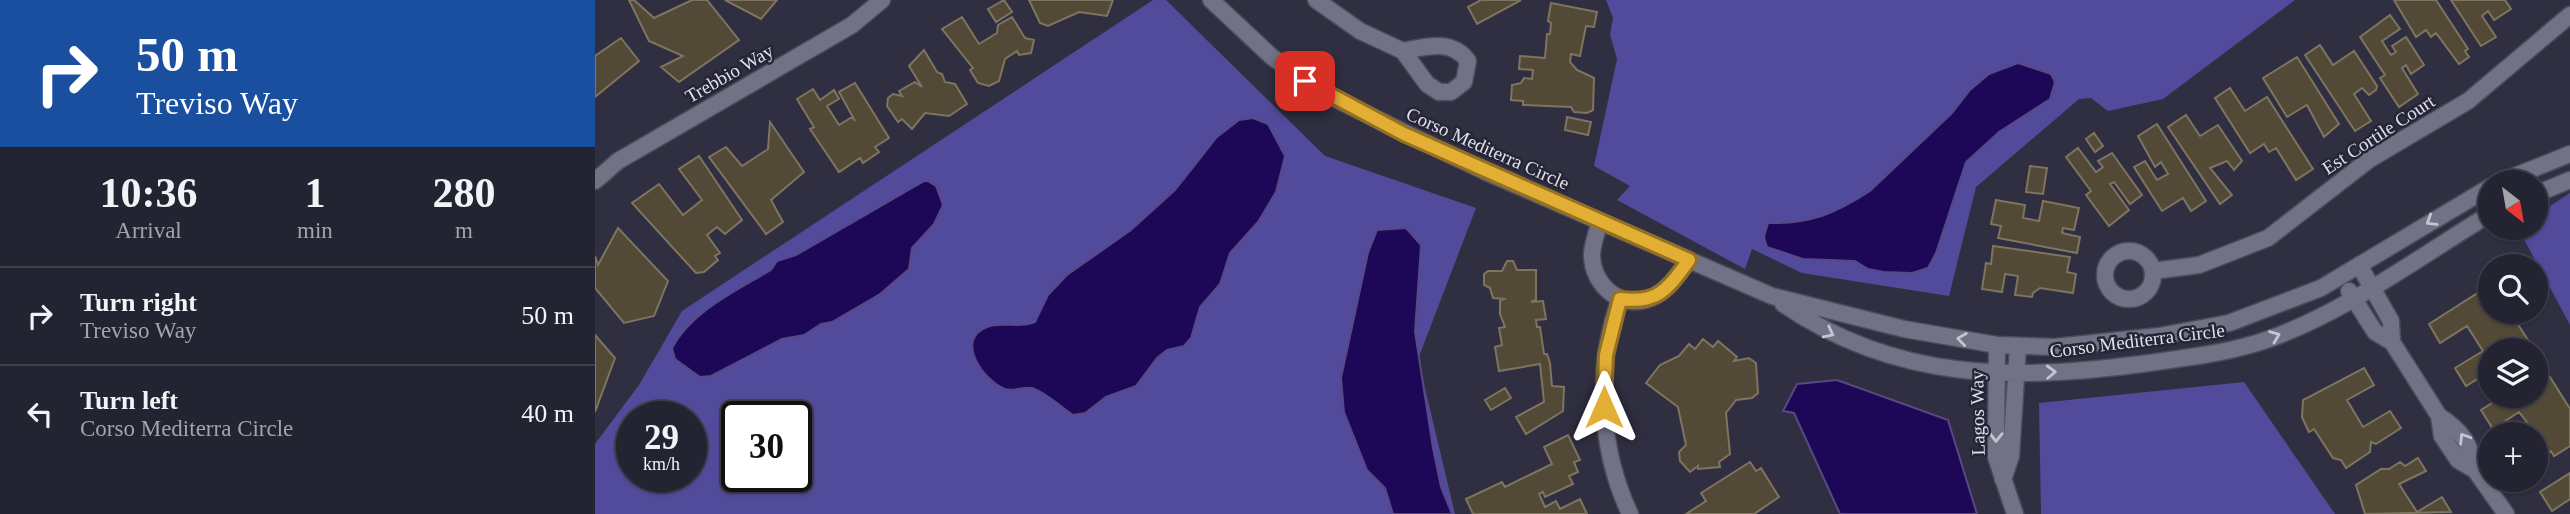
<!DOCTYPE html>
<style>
:root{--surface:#232331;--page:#2f2f3d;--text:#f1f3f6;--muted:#a3a4ab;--line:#40404d}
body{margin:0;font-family:Georgia,serif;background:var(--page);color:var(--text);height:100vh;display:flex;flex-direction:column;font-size:26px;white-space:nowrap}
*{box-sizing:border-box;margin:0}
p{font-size:23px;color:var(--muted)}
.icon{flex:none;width:38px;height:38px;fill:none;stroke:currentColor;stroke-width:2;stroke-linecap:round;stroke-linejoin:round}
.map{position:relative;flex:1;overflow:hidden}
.side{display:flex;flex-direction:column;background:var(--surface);width:595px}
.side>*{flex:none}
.banner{background:#1a4fa0;color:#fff;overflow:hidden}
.needle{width:46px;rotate:149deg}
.fabs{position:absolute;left:1883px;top:170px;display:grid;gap:14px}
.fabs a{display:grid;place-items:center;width:70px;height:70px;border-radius:50%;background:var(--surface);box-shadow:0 2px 5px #0004,0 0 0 2px var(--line);font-size:35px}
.speed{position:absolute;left:21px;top:401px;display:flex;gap:14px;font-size:35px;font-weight:700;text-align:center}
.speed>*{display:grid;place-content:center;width:91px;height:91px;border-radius:50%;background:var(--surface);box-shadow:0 2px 5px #0004,0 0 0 2px var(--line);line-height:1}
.speed small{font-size:18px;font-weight:400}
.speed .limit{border:4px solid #111;border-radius:10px;background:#fff;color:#111}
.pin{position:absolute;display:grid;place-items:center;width:60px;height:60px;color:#fff;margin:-30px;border-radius:14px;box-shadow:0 4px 10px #0006}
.me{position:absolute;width:77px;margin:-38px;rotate:0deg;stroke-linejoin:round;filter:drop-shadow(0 0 5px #0008)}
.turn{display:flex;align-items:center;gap:24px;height:147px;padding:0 21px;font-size:32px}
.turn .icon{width:91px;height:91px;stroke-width:2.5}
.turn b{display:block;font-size:49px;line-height:60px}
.eta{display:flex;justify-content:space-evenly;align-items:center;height:119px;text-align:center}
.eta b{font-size:42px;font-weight:600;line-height:49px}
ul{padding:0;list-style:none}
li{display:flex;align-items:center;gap:21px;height:98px;padding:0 21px;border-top:2px solid var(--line)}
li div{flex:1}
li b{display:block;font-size:26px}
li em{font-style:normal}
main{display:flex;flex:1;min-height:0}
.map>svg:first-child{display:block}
</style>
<main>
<section class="side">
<div class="banner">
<div class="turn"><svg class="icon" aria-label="right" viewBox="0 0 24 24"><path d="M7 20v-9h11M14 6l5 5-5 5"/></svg><div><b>50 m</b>Treviso Way</div></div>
</div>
<div class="eta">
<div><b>10:36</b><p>Arrival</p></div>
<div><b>1</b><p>min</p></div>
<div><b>280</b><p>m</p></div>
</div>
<ul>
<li><svg class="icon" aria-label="right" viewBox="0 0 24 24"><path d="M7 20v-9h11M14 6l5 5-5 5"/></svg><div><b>Turn right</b><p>Treviso Way</p></div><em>50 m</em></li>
<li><svg class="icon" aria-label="left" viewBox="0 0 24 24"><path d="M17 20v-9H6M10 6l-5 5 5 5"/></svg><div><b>Turn left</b><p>Corso Mediterra Circle</p></div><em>40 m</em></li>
</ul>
</section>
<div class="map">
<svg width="1975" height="514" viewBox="0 0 1975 514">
<rect width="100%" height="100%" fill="#2f2f41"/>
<!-- green -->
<path fill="#524b9b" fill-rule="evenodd" d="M558,0H571L730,156L881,208L823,359L860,514H0V444L44,385L87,311ZM37,416H96V476H37ZM142,416H201V476H142Z
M1011,0H1700L1568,99L1513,111L1496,98L1484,99L1381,187L1354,296L1207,273L1157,249L1150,269L1022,200L1035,186L999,166L1022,59L1015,35L1018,18Z
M1975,193V325L1923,228H1941V215Z
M1649,382L1740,514H1446L1444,403Z"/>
<!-- water -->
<path fill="#1d0757" stroke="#584884" stroke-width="2" d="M1423,63L1456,74L1460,82L1455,99L1404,132L1371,162L1341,253L1333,268L1317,273L1289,272L1273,269L1260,261L1208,259L1172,247L1169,237L1173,223C1215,224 1240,214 1275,191L1357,113L1375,90L1394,74Z
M658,118L673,124L690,156L681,192L663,222L635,253L625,284L605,307L596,338L589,346L572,350L562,358L541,386L511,397L490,413L478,415C466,407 450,392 437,388C428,386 418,392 410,389C389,381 359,340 392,327C407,321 424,329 440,322L453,295L472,275L536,230L580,190L622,137L644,120Z
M331,180L341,186L348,205L339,224L317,248L314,269L285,294L237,322L226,324L209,335L187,339L116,376L105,377L80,359L77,348C97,311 141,291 176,270L182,261L201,255Z
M811,228L826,245L820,332L838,448L846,487L857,514H798L790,488L772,470L749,412L746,378L773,253L782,230Z
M1242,380L1353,420L1382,514H1245L1199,413L1188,411L1202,384Z"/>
<!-- building -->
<path fill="#524937" stroke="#7e7460" stroke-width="2" d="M34,0H39L59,18L97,0H112L144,40L84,82L66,67L88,56L54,41Z
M130,0H182L166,19Z
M409,0L417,12L401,22L393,9Z
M434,0H518L512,16L484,12L453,26L445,23Z
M886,0H926L882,24L873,7Z
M1799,0H1841L1873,49L1870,51L1874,57L1864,64L1841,33L1836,37L1831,30L1821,37Z
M1856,0H1910L1916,9L1899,20L1893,11L1887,16L1901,37L1886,46Z
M956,3L1002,12L999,27L991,26L985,56L976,54L975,62L982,70L999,78L998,110L992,113L979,112L976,107L928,105V101L916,100L917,85L926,83L929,78L937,79L938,70L924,69L925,56L950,58L952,34H955L956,23L953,21Z
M1795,15L1805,29L1787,41L1796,55L1801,52L1797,46L1811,37L1829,65L1816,74L1811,65L1807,68L1823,94L1804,107L1785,78L1790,75L1765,37Z
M367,17L384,44L402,33L403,25L417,17L430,38L439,40L436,53L424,55L422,51L410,59L404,81L394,86L383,83L375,70L378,68L347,29Z
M26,38L44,61L0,97V56Z
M1725,45L1738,65L1759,51L1782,86L1781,90L1774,95L1767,88L1759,94L1776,121L1760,131L1710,55Z
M329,50L342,72L347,74L350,82L360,84L372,104L354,116L330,113L317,129L307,119L303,122L292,106L293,98L298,94L307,96L304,91L320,82L327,87L314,66Z
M1702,57L1744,124L1729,137L1712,105L1692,117L1668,78Z
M260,83L294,138L280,147L284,152L268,163L265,158L244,172L215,129L219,127L202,99L218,89L225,100L239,90L244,99L232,106L244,125L257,117L260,121L244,92Z
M1635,88L1650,111L1672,97L1718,169L1701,180L1681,148L1674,152L1669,144L1655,153L1620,98Z
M1591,115L1605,136L1623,125L1647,161L1639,170L1632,161L1615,168L1637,195L1625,204L1573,127Z
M972,117L996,122L993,135L970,130Z
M175,122L209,172L176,200L188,222L171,234L114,157L131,147L147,166L173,149Z
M1562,124L1611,201L1596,211L1588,198L1567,211L1539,167L1550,161L1562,180L1573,174L1566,162L1560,167L1543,136Z
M1499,133L1508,146L1500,152L1491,139Z
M1483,148L1501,172L1508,167L1503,161L1517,153L1547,195L1535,204L1519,182L1515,184L1534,210L1514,226L1491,195L1496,191L1471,157Z
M104,156L147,220L130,234L122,227L112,235L125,253L120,256L123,260L109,272L101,273L37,203L64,184L88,215L107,200L84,169Z
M1435,166L1452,168L1448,194L1431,192Z
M1401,200L1430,205L1428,218L1444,221L1448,201L1484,208L1479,230L1468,228L1467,233L1485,237L1482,253L1403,238L1406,226L1396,224Z
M23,228L73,281L59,316L29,323L0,288V256L3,265Z
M1398,246L1475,257L1472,272L1481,274L1478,293L1445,288L1438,293L1437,297L1420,295L1423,276L1410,274L1407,292L1387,289L1391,263L1396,264Z
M912,261H918L922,270H941V300L936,302L948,301L951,319L941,320L942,327H945L949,354H952L955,363L957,386L969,387L968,411L931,434L921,417L949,402L945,364L904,371L900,347L907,345L904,328L910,327L905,314V301L909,299L898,298L895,288L889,285V274L893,271H907Z
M1892,287L1895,292V312H1915L1933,340L1926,345L1929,350H1895V371L1871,386L1860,368L1888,351L1872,326L1845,343L1834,324Z
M0,335L20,358L0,412Z
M1108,339L1118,347L1123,341L1142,357L1139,361L1154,358L1161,363L1163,393L1157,398L1141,400L1131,413L1135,454L1124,462L1125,467L1103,469V466L1095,472L1085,461L1084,452L1091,445L1083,407L1051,383L1065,365L1084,356L1094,344L1100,349Z
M1769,368L1779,385L1752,400L1768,427L1795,411L1806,428L1781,444L1776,442L1775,452L1751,468L1746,460L1738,458L1719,429L1714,432L1712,428L1707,417L1708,400Z
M1944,372L1949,381L1955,377L1975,409V446L1959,456L1956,451L1941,460V434L1924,412L1898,429L1886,410L1908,396H1941V375Z
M910,388L916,398L896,410L890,400Z
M973,435L985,460L979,462L983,472L974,476L978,484L950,497L948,492L944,494L950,507L961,501L965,509L985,499L992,514H878L871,499L907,482L910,487L957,464L949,447Z
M1823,458L1831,471L1804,484L1822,512L1847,497L1856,512L1770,514L1761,485L1786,469H1794L1805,462L1810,466Z
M1155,462L1161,471L1166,468L1184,497L1159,514H1091L1111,501L1106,493Z
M1975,473V499L1957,511L1945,492Z"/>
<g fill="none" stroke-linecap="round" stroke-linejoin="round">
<defs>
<path id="minor" d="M616,0L677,57L726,92L891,172L1177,296L1309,329L1402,345L1460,347L1564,336L1634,323L1726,288L1895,187
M721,0L765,31L808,51L832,84L844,92H856L869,82L873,61C857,39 832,46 808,51
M0,181L23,161L257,25L287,0
M1905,182L1975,154
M1941,194L1975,180
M1005,221C1002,231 998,243 997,253C996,287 1030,313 1060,296C1075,288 1084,273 1094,260
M1510 275a24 24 0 1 1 48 0a24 24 0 1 1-48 0Z
M1764,265L1796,321L1797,342
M1558,271L1604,265L1673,238L1775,159L1873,101L1975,15
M1754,291L1780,332L1797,342L1844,416L1847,436L1863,460L1880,470L1911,514
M1025,299C1000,367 1004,448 1035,514
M1188,304C1302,382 1421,381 1554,363C1594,357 1635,353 1674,339C1752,311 1824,257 1895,214
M1402,345L1401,457L1420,514
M1844,416C1866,430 1876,444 1880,470
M1408,480L1416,456L1423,346"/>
</defs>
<!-- minor casing -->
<use href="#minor" stroke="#4b4b5a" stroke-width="19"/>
<!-- minor -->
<use href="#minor" stroke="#717286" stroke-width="16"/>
</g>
<!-- one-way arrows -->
<defs><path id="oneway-chevron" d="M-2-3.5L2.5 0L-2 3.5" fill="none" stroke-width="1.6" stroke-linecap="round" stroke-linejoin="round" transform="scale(1.75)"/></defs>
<g stroke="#c4c4d2">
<use href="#oneway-chevron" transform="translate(1836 221) rotate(148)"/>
<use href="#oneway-chevron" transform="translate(1234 333) rotate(27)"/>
<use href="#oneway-chevron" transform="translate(1680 336) rotate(-21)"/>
<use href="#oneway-chevron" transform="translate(1367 339) rotate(-172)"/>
<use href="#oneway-chevron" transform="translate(1456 372) rotate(-2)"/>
<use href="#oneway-chevron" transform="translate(1401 437) rotate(91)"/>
<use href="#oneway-chevron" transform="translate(1869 438) rotate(-122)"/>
</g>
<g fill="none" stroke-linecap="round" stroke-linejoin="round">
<defs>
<path id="route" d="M710,81L809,134L1094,260C1073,289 1063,304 1025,299L1011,355L1009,407"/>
</defs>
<!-- route casing -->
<use href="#route" stroke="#947122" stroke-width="18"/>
<!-- route -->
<use href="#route" stroke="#e3ae34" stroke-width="12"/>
</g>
<g text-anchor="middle" stroke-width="5" stroke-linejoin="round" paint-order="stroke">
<!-- street labels -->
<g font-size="19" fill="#e0e0ec" stroke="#252536">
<text transform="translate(134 73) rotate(-30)" y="7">Trebbio Way</text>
<text transform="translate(1783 134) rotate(-33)" y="7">Est Cortile Court</text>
<text transform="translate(893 148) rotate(24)" y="7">Corso Mediterra Circle</text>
<text transform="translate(1542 340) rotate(-7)" y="7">Corso Mediterra Circle</text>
<text transform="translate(1382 413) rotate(-91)" y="7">Lagos Way</text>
</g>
</g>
</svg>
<div class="fabs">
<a><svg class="needle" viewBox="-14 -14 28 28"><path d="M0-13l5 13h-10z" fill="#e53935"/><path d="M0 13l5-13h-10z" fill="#a3a4ab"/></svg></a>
<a><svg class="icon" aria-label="search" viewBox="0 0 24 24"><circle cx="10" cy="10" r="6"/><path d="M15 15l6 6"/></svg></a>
<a><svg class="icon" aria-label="layers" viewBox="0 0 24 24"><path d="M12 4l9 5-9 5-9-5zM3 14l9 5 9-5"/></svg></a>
<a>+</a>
</div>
<div class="speed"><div>29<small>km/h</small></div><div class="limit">30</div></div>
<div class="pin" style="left:710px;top:81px;background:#d93025"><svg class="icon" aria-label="arrive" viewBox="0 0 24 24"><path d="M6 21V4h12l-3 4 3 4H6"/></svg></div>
<svg class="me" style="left:1009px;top:407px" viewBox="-20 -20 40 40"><path d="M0-17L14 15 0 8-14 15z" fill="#e3ae34" stroke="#fff" stroke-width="4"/></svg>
</div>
</main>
